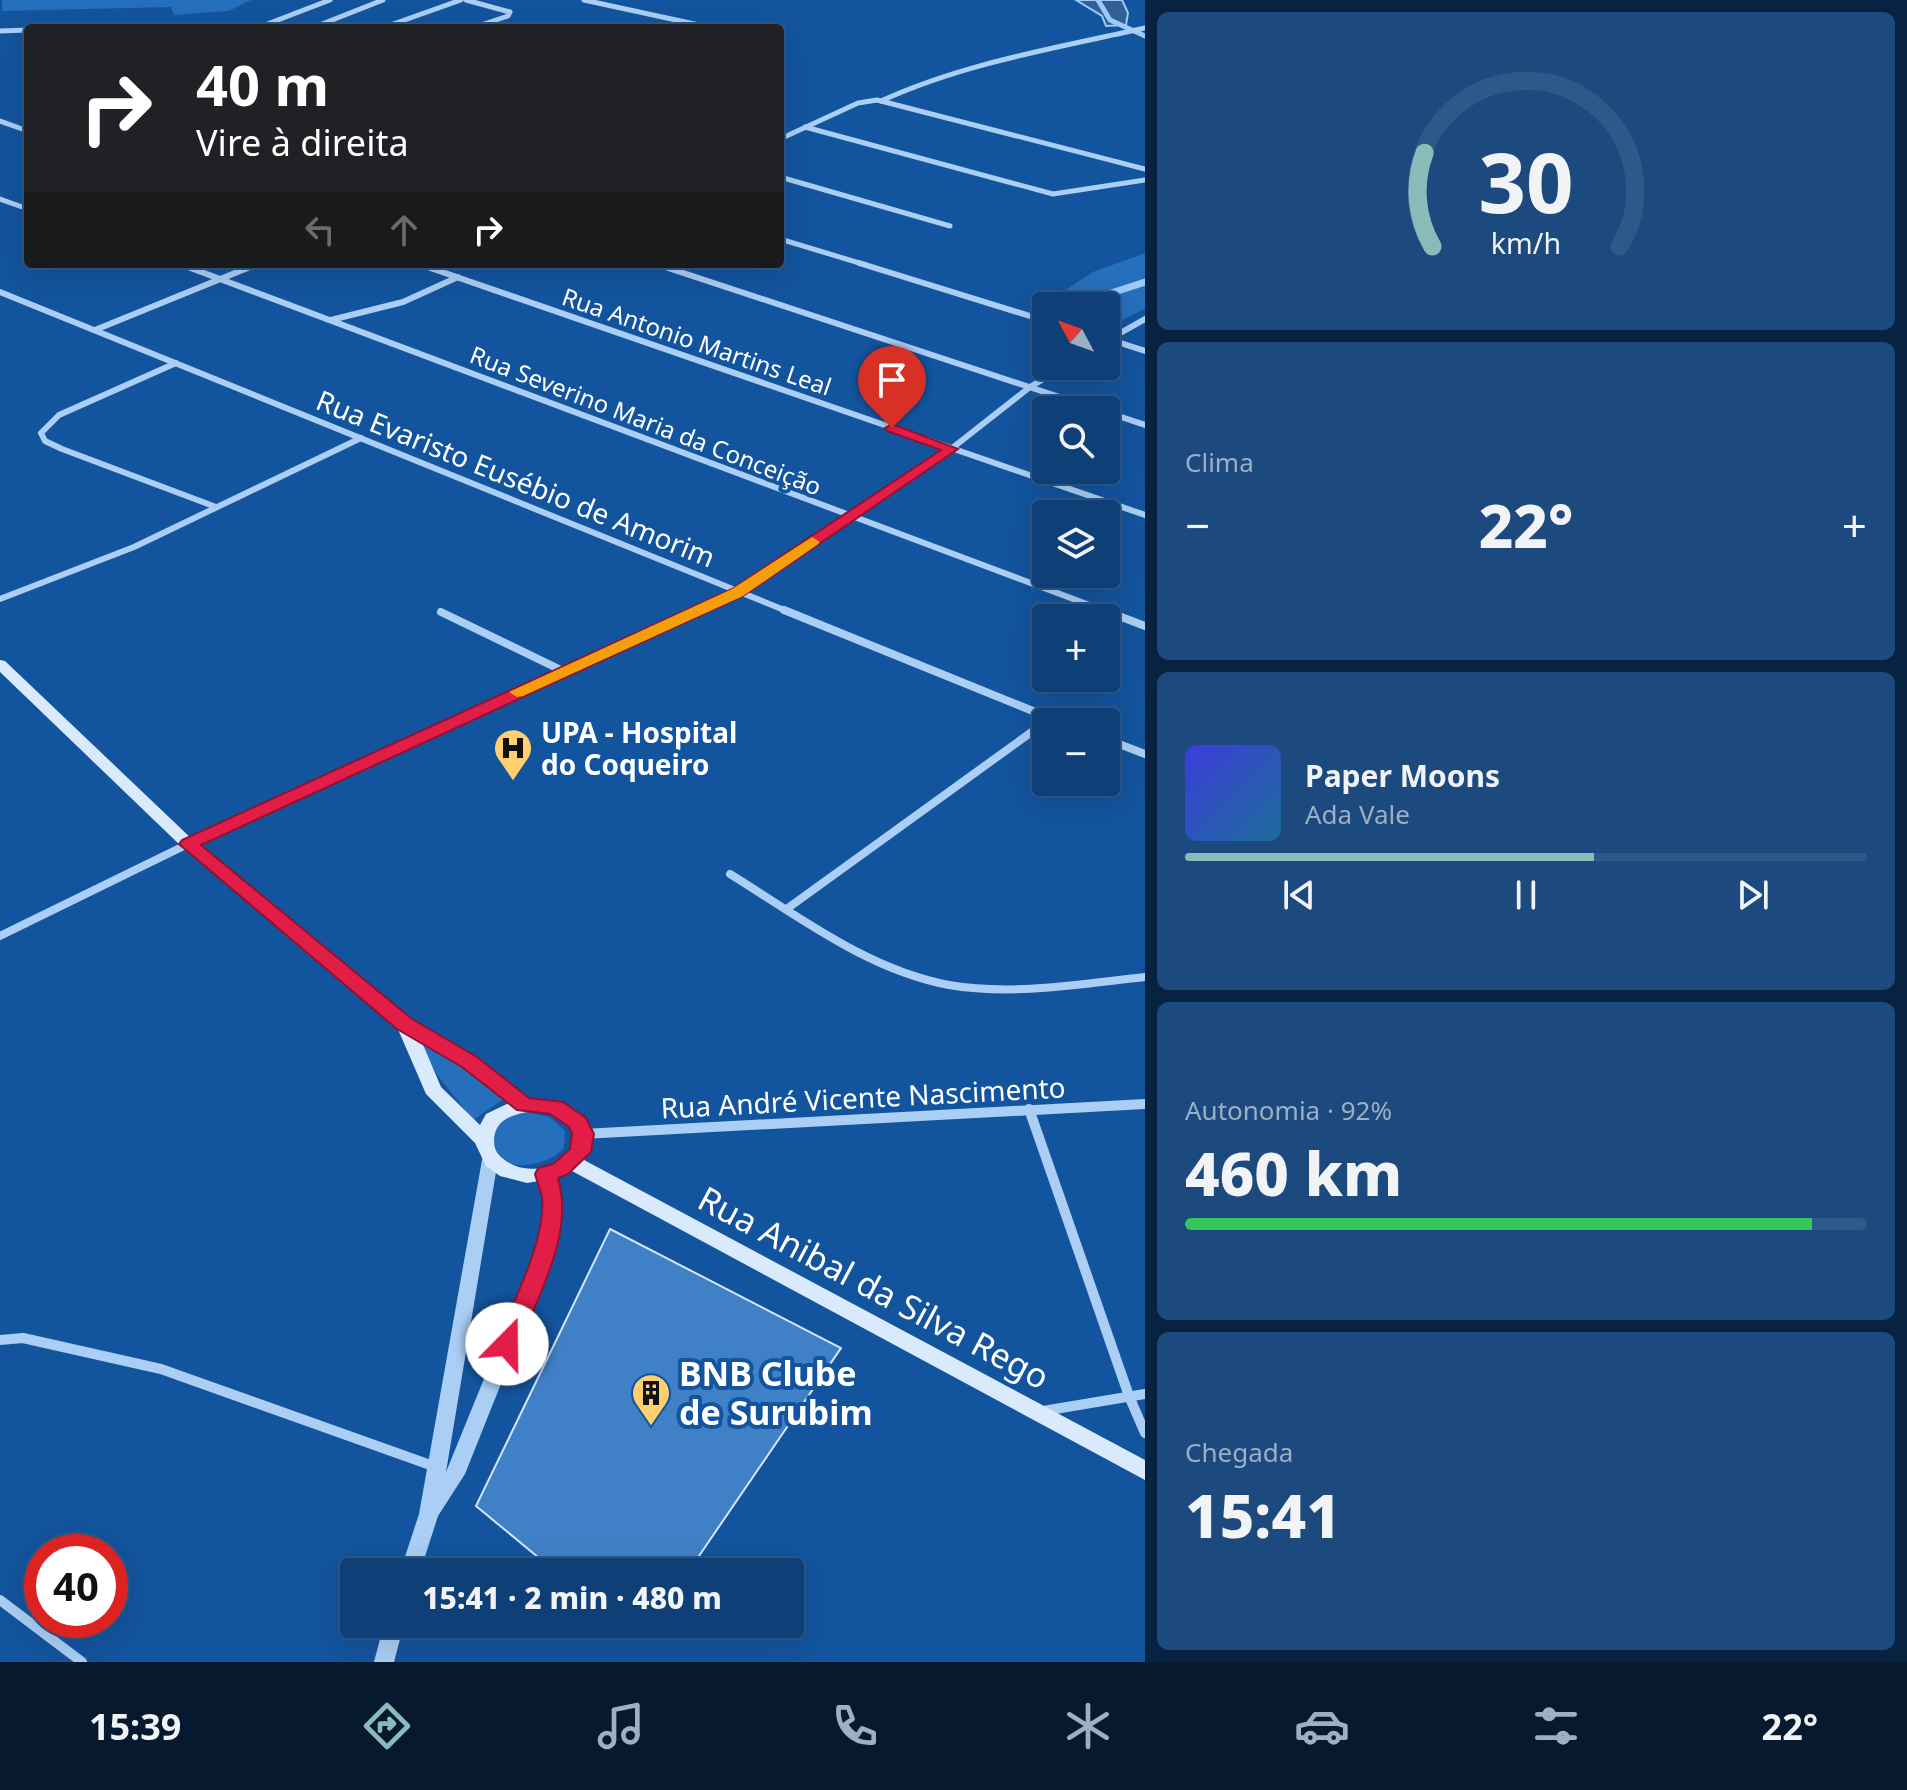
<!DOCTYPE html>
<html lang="pt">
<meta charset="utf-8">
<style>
body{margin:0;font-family:"Noto Sans",sans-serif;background:#1c4a7e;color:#f1f3f6;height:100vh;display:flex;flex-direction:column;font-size:30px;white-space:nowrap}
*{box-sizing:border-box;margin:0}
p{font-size:26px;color:#9bafc5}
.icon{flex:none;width:44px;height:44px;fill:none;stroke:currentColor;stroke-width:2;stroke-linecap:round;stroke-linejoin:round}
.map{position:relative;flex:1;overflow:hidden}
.side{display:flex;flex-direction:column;gap:12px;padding:12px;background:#082341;width:762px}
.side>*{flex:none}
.top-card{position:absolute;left:24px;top:24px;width:760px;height:244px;border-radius:8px;box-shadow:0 8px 32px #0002,0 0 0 2px #2e5888;background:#202124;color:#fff;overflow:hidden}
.needle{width:52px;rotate:311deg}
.controls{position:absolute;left:1032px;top:292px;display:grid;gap:16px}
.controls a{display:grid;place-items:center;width:88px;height:88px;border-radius:8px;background:#0e3f76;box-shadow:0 8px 32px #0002,0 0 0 2px #2e5888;font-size:40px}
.speed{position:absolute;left:24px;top:1534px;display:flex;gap:16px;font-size:40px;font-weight:700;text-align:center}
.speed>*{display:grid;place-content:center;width:104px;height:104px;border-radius:50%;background:#0e3f76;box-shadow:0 8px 32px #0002,0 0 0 2px #2e5888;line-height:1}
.speed .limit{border:12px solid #d22;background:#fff;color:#111}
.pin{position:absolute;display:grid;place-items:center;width:68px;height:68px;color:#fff;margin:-82px -34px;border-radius:50% 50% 50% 0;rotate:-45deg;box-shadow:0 0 8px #0007}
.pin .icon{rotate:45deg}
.me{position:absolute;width:88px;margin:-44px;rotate:22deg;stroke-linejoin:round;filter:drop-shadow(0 0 6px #0008)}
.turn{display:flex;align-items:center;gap:28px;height:168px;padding:0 40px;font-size:36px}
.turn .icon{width:104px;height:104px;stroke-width:2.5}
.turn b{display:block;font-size:56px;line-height:68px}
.lanes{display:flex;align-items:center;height:76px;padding:0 40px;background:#0003;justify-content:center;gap:40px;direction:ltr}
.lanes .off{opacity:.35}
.big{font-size:60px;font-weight:800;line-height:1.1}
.side .widget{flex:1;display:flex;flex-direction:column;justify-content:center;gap:12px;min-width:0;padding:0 28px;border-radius:12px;background:#1c4a7e}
.side .dial{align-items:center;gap:0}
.dial svg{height:208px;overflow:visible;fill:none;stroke:#2e5888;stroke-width:7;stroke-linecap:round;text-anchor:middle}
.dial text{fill:#f1f3f6;stroke:none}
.song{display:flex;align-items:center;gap:24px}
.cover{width:96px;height:96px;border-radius:12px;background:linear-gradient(135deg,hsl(240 70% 55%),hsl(200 70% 35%))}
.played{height:8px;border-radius:4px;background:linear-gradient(90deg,#8bbbb9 60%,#2e5888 60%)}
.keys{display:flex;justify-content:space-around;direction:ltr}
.heat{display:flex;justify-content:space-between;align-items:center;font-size:44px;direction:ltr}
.charge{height:12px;border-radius:6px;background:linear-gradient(90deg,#34c759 92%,#2e5888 0)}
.trip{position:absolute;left:340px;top:1558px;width:464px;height:80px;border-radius:8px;background:#0e3f76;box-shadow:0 8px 32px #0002,0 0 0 2px #2e5888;font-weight:800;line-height:80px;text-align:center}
.tab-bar{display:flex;height:128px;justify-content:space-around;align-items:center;background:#06192f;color:#9bafc5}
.tab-bar .icon{width:56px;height:56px}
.tab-bar .active{color:#8bbbb9}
.tab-bar b{font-size:36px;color:#f1f3f6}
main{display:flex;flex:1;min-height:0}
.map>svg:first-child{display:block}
</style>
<main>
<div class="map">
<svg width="1145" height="1662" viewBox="0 0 1145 1662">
<rect width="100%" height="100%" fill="#13549e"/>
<!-- green -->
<g fill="#266fbc">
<polygon points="2,0 251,0 229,11 174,15 171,7 2,11"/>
<polygon points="1145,253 1145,309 1106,328 1106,306 1046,306 1046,315 1033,311 1093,272"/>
<polygon points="418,1037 505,1098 473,1120 435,1072"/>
<path d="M526,1112L550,1117L565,1131L564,1148C550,1165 499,1177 492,1146C491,1141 494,1133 495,1127L513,1115Z"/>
</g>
<!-- water -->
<polygon fill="#316096" stroke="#9cc9f7" stroke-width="2" points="1076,0 1122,0 1128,13 1126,25 1106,26 1102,16"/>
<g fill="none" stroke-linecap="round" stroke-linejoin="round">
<!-- stream-far1 -->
<polyline stroke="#9cc9f7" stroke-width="5" points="1098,0 1110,20 1145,36"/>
<!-- stream -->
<polyline stroke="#9cc9f7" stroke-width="7" points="1086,306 1096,298 1145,282"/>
</g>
<!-- building -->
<polygon fill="#4080c6" stroke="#d2e7fe" stroke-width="2" points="610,1229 841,1348 688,1572 556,1572 476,1506"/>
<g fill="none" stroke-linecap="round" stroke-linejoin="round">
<!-- minor-far3 -->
<g stroke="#aacef4" stroke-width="5">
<polyline points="466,0 510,12 508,16 472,28"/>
<polyline points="584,0 713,28"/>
<polyline points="62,28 179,28"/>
<polyline points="257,28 330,0"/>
<polyline points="312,28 383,0"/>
<polyline points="382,28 461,0"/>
<polyline points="0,31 28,30"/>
<path d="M881,101C964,63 1056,48 1145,28"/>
<polyline points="0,121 28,131"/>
<polyline points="805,127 1053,194 1145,180"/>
<polyline points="780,139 858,103 877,100 1145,169"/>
<polyline points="780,177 950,226"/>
<polyline points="0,199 28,209"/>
<polyline points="780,239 866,265"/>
<polyline points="180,264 184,265"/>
<polyline points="419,264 423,265"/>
<polyline points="656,264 660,265"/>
<polyline points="254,265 257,264"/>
</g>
<!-- minor-far2 -->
<g stroke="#aacef4" stroke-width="6">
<polyline points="859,263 1046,321"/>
<polyline points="180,264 1108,612"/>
<polyline points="419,264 1145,515"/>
<polyline points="656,264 1099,410"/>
<polyline points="0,292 789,612"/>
<polyline points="331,320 403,302 458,277"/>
<polyline points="95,330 257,264"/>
<polyline points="1108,339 1145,351"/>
<polyline points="1106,341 1145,319"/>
<polyline points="176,363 59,415 41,433 45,441 62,449 216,507"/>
<polyline points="1106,412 1145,425"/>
<polyline points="0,599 134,547 361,438"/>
<polyline points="694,612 738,592 951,449 1030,387 1065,366"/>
</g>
<!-- minor-far1 -->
<g stroke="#aacef4" stroke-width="8">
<polyline points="784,610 1060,722"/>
<polyline points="1103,610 1145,626"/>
<polyline points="441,612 563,671"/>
<polyline points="1106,739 1145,754"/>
<path d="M730,874C798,916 868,970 949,985C1013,996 1081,984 1145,977"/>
<polyline points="788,908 1051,718"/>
<polyline points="0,936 188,844 698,610"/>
</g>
<!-- minor -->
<g stroke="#aacef4" stroke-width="10">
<polyline points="1029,1109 1129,1396 1145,1433"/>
<polyline points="583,1134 1145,1104"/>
<polyline points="0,1340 23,1338 161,1369 436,1467"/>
<polyline points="1043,1411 1145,1394"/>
<polyline points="0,1600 82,1662"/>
</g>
<!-- tertiary -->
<g fill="#aacef4" fill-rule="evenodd">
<polygon points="490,1154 496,1156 498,1160 446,1472 530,1266 543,1223 544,1198 538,1174 540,1170 552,1170 562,1198 561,1223 548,1266 465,1474 438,1516 420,1572 400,1572 419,1514 482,1160 484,1156"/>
<polygon points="384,1624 404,1624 394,1662 374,1662"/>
</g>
<!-- secondary -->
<path fill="#daeafd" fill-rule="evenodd" d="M0,660L5,661L194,841L411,1020L455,1044L496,1072L529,1099L548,1100L576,1111L586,1122L591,1134L592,1143L584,1160L1145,1460V1480L572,1171L552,1179L527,1183L500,1176L486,1166L475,1143L426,1094L397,1027L182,847L0,672ZM421,1040L484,1080L509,1103L486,1114L480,1125L441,1087ZM540,1110C612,1130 548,1190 506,1161C499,1156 494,1151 494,1141C494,1116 520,1113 540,1110Z"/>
</g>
<!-- route -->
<path fill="#e11d48" stroke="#92132f" stroke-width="2" d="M892,424L958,449L743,596L201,845L412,1019L477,1057L529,1098L563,1102L586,1118L594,1134L591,1152L568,1174L558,1178C574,1234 540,1292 519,1344L516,1350L507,1353L499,1350L496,1344C512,1304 546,1241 542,1198C541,1190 537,1182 535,1174L538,1168L553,1164L570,1149L572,1134L569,1127L550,1114L517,1110L462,1067L397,1029L179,844L182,840L732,589L941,450L887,431L885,428Z"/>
<!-- slow -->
<polygon fill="#f59e0b" points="812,537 820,542 817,545 743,596 523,696 517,697 509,692 732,589"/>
<!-- icons -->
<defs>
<g id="hospital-pin" transform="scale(2)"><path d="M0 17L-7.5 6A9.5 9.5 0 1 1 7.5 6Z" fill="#ffd06d" stroke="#13549e"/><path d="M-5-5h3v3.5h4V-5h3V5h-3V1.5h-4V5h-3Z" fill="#111"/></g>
<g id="building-pin" transform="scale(2)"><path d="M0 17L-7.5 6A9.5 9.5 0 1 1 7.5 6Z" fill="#ffd06d" stroke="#13549e"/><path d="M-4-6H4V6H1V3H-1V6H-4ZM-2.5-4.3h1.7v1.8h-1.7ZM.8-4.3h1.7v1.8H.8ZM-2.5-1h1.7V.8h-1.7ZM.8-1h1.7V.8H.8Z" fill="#111"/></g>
</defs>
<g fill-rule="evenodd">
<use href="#hospital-pin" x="513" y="748"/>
<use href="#building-pin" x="651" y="1393"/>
</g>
<g text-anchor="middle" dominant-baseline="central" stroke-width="8" stroke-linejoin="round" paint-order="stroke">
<!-- far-street labels -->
<g font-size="24" fill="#fff" stroke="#13549e">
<text transform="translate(697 341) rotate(19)">Rua Antonio Martins Leal</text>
<text transform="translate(646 420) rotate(21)">Rua Severino Maria da Conceição</text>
</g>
<!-- street labels -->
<g font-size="28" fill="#fff" stroke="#13549e">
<text transform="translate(516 478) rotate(22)">Rua Evaristo Eusébio de Amorim</text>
<text transform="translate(863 1097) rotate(-3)">Rua André Vicente Nascimento</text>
</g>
<!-- poi labels -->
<g font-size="28" font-weight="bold" fill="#fff" stroke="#13549e" text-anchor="start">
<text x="541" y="732">UPA - Hospital<tspan x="541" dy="32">do Coqueiro</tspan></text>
</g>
<!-- near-street labels -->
<g font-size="34" fill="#fff" stroke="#13549e">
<text transform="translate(874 1287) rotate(28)">Rua Anibal da Silva Rego</text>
</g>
<!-- near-poi labels -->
<g font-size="34" font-weight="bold" fill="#fff" stroke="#13549e" text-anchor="start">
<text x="679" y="1373">BNB Clube<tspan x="679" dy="39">de Surubim</tspan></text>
</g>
</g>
</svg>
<div class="controls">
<a><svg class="needle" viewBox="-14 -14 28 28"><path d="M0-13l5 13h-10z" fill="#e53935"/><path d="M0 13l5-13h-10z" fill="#9bafc5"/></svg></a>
<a><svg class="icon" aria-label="search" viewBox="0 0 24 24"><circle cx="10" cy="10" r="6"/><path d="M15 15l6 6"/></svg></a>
<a><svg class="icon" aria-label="layers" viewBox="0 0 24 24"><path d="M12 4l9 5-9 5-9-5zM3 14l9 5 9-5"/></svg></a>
<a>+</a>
<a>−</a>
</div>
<div class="speed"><div class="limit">40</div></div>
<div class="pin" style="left:892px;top:428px;background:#d93025"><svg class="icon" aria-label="arrive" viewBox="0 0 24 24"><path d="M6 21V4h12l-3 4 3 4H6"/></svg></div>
<svg class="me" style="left:507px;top:1344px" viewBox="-20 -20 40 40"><circle r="19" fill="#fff"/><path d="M0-13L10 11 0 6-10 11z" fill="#e11d48"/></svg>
<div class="trip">15:41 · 2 min · 480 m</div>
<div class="top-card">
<div class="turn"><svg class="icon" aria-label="right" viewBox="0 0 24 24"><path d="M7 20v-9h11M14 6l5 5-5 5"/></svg><div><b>40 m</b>Vire à direita</div></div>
<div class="lanes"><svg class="icon off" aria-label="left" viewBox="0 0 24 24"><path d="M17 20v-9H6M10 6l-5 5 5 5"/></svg><svg class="icon off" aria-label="ahead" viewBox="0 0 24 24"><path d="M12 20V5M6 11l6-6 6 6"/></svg><svg class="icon" aria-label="right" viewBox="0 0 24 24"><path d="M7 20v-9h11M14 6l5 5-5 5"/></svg></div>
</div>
</div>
<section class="side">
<div class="widget dial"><svg viewBox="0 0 100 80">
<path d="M14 69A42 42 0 1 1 86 69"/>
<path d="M14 69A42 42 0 0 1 11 33" stroke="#8bbbb9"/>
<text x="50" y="56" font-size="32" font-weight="700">30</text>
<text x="50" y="72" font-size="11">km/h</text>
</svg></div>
<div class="widget"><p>Clima</p>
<div class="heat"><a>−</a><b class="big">22°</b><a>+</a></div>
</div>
<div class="widget">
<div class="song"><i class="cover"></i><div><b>Paper Moons</b><p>Ada Vale</p></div></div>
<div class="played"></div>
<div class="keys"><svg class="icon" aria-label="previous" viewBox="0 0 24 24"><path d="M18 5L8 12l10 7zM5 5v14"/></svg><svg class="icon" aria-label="pause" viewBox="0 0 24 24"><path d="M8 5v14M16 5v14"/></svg><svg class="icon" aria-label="next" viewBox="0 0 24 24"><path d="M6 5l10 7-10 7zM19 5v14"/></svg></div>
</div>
<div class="widget"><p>Autonomia · 92%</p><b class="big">460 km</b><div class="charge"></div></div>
<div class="widget"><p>Chegada</p><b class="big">15:41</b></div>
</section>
</main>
<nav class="tab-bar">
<b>15:39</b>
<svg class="icon active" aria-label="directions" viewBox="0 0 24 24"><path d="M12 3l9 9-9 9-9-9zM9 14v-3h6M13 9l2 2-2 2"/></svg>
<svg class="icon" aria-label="music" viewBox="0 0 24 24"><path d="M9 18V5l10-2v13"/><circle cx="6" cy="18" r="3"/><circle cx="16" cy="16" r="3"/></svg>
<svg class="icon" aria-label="phone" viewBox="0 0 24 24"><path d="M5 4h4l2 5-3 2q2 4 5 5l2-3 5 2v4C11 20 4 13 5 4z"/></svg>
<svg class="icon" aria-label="climate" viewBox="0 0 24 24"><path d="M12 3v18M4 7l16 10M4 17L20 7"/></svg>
<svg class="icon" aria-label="car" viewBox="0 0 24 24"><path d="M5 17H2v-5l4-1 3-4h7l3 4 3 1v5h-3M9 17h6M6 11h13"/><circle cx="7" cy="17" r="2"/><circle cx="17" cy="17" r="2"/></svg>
<svg class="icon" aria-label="filters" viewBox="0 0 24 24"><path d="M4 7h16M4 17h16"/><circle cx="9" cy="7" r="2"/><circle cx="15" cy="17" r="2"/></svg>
<b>22°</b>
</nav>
